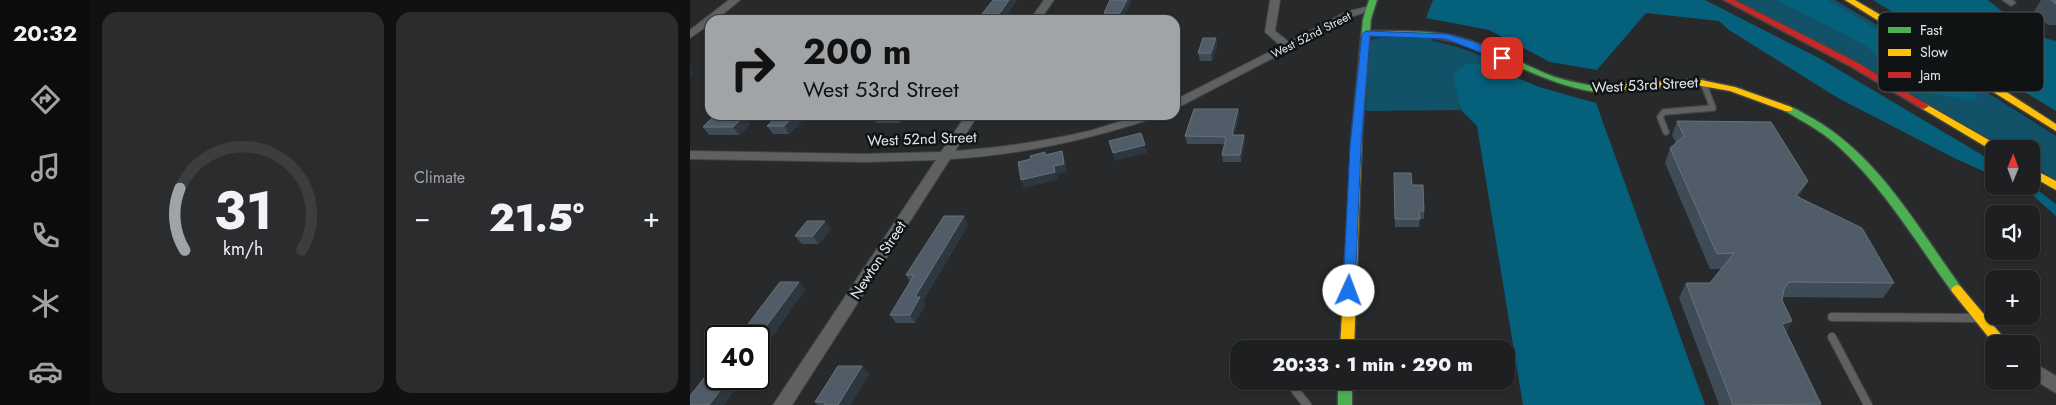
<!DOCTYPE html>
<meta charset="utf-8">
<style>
body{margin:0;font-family:Jost,sans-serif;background:#2a2c2d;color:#f1f3f6;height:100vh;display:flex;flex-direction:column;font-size:19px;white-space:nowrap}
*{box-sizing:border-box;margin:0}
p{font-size:16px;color:#a0a2a5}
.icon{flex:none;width:28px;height:28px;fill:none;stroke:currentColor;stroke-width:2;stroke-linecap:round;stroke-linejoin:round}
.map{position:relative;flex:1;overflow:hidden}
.drawer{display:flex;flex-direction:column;gap:12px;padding:12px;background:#101112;width:600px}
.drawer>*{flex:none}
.top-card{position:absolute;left:15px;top:15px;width:475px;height:105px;border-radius:15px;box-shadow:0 1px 4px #0004,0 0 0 1px #3b3d3e;background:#a1a4a6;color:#111;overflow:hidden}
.needle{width:32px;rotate:1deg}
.tools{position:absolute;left:1295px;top:140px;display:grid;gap:10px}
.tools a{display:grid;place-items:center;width:55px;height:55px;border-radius:10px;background:#1d1f20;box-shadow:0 1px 4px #0004,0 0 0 1px #3b3d3e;font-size:25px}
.speed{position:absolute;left:15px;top:325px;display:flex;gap:10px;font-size:25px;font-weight:700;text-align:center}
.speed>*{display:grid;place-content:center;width:65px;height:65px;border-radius:50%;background:#1d1f20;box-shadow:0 1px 4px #0004,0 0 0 1px #3b3d3e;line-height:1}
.speed .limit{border:2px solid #111;border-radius:8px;background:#fff;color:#111}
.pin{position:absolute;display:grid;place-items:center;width:42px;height:42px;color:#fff;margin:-21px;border-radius:10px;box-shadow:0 2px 8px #0006}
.me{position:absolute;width:55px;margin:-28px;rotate:2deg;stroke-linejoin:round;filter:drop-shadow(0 0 4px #0008)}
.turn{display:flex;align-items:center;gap:18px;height:105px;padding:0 15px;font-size:22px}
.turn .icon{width:65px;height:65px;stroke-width:2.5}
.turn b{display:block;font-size:35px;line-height:42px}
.big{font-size:38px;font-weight:800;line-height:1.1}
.drawer .tile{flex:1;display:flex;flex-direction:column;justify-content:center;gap:8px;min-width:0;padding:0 18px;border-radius:15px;background:#2a2c2d}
.drawer .dial{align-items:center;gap:0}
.dial svg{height:130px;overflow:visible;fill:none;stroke:#3b3d3e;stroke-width:7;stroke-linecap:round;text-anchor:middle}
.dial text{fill:#f1f3f6;stroke:none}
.heat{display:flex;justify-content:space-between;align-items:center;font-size:28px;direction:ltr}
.drawer .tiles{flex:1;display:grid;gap:12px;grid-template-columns:repeat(2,1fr)}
.trip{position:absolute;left:540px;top:340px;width:285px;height:50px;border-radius:15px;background:#1d1f20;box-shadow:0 1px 4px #0004,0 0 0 1px #3b3d3e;font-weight:800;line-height:50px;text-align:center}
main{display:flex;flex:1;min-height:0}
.dock{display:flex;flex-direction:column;width:90px;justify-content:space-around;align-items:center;background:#0c0c0d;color:#a0a2a5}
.dock .icon{width:35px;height:35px}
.dock .current{color:#a1a4a6}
.dock b{font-size:22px;color:#f1f3f6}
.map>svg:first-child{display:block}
</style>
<main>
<nav class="dock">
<b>20:32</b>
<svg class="icon current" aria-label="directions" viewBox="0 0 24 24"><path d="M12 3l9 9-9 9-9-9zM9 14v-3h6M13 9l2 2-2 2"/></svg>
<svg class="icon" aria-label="music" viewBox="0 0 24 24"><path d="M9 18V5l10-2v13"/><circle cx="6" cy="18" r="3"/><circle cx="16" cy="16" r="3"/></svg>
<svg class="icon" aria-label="phone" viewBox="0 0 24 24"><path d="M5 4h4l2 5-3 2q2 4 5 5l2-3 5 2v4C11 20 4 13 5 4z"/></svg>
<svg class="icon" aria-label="climate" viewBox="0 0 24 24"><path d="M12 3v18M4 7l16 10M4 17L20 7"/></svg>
<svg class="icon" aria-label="car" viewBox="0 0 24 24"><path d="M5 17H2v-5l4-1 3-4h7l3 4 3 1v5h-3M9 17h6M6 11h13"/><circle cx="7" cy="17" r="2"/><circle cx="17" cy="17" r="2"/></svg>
</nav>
<section class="drawer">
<div class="tiles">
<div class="tile dial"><svg viewBox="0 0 100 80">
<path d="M14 69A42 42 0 1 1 86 69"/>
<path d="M14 69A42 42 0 0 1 11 31" stroke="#a1a4a6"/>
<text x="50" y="56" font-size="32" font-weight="700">31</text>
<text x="50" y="72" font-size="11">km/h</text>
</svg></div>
<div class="tile"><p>Climate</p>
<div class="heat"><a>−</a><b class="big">21.5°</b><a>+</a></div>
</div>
</div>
</section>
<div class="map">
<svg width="1366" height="405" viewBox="0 0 1366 405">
<rect width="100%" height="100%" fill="#27292b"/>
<!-- green -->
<g fill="#115268">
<polygon points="1047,0 1145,0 1244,59 1366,136 1366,180 1341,164 1341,149 1317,149"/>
<path d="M698,37L742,38L743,41C763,45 800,55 813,71L791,63L764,74L771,110L676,111L679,43L683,39Z"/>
</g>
<!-- forest -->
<g fill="#05607c">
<polygon points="743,0 1015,0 1129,58 1304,162 1304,176 1264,158 1148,98 1039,30 1029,21 956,13 907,70 860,62 799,30 736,18"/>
<polygon points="1086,0 1138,0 1274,83 1288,97 1284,101 1243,94 1230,88 1173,44"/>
<polygon points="1183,0 1298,0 1342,35 1366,41 1366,111"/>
<polygon points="791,63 849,87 906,103 1015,405 833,405 787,126 771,110 763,74 777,64"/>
<polygon points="1341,185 1366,204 1366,216 1339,192 1327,186"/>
</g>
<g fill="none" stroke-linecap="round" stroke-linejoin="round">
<!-- lane-far1 casing -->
<g stroke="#424445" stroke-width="8">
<polyline id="lane-far1" points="976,132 970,117 974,112 1023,108 1013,82"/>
</g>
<!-- lane casing -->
<g stroke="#424445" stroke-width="10">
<g id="lane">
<polyline points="1142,317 1285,318"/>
<polyline points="1142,337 1178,405"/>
<polyline points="598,381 617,405"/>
</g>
</g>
<!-- street casing -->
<g stroke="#424445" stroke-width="2">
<g id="street">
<polygon points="39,0 50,0 26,20 20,20 20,24 0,38 0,30"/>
<polygon points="354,0 364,0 350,20 340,20"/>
<polygon points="580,0 590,0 585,31 599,42 656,12 679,6 684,9 664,16 485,109 485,100 591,46 575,32"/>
<polygon points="1312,0 1323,0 1326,3 1321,6"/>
<path d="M276,115H288L265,151C310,148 355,141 399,131C422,125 442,115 466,115L464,118C397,140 331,155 260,159L102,405H83L246,160L174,162L0,159V151L174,154L251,152Z"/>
<polygon points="1341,361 1366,376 1366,393 1341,378"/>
</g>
</g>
<!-- fast casing -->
<g stroke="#424445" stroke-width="3">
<g id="fast">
<path d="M679,0H687L681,19L680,31C708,31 737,30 764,36C797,44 826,61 857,74C874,81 891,83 908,87L910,89L905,92C854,84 819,59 772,44C742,34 710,36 680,36L672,133L667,136L663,135L662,133L673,19Z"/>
<path d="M1098,106C1106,108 1114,114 1122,118C1188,155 1228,228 1271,287L1273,290L1271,293L1267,295L1263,293C1227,244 1195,189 1149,147C1133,132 1114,122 1095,111L1093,109L1095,107Z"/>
<rect x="648" y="381" width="14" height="24"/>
</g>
</g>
<!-- slow casing -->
<g stroke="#424445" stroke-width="3">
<g id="slow">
<polygon points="1155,0 1165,0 1265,59 1366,124 1366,131"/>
<polygon points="1006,79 1045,87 1101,107 1103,109 1101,111 1095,111 1040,91 1006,85 905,92 900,89 905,86"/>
<polygon points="1234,103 1311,147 1312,149 1304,149 1303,151 1231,108 1229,106 1231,104"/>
<polygon points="667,130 672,133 664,349 650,349 662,133"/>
<polygon points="1341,168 1366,181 1366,190 1341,176"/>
<polygon points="1267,285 1271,287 1319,344 1304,344 1263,293 1261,290 1263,287"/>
</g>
</g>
<!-- jam casing -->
<g stroke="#424445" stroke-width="3">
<polygon id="jam" points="1034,0 1044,0 1166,62 1239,106 1234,109 1231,108 1160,66"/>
</g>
<!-- lane-far1 -->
<use href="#lane-far1" stroke="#5e6061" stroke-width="5.5"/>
<!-- lane -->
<use href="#lane" stroke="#5e6061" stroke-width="8"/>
<!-- street -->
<use href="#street" fill="#5e6061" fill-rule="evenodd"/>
<!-- fast -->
<use href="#fast" fill="#4caf50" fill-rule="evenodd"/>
<!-- slow -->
<use href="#slow" fill="#ffc107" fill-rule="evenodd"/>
<!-- jam -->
<use href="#jam" fill="#c62828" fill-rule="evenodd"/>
</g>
<!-- wall -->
<g fill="#3e4c57">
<polygon points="327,0 313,20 295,20 292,14"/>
<polygon points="420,0 441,0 441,2 432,20 416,20 414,13"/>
<polygon points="1351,0 1366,0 1366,25 1358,25 1343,13"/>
<polygon points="526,38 527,46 522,61 510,61 508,53"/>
<polygon points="548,109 549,116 544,135 554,135 555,142 551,162 533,162 532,155 535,144 497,144 495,136"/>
<polygon points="127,115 173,115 172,116 127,116"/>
<polygon points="182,115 216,115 210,123 186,123"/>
<polygon points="54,116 60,124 49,135 19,135 13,127"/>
<polygon points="112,121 99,134 83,134 77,126"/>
<polygon points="987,121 1110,196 1109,198 1204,283 1193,298 1093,297 1092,300 1102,321 1096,332 1131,404 1130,405 1029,405 989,298 996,283 1020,283 1031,269 1020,269 975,163 980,148 986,143 982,135"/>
<polygon points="704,173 722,185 734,211 734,219 730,219 729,227 705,227"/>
<polygon points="278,225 233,301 235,305 225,323 206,323 200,315 220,282 216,275"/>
<polygon points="141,229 129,244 112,244 105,236"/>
<polygon points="109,282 115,290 75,346 69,346 69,336"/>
<polygon points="172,366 179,374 160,405 128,405 125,402"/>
</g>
<!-- shaded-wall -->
<g fill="#2e373f">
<polygon points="319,0 327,0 313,20 311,20 309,14"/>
<polygon points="437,0 441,0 441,2 432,20 430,13"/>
<polygon points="526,38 527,46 522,61 521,53"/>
<polygon points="0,69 3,73 0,76"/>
<polygon points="548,109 549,116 543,142 542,135"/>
<polygon points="105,115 108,115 112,121 99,134 94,126"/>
<polygon points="206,115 216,115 210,123"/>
<polygon points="54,116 60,124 49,135 43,127"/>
<polygon points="554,135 555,142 551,162 550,155"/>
<polygon points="455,145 457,153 425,161 423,153"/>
<polygon points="372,151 375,160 377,172 367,174 368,180 334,188 331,180"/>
<polygon points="1118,181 1110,196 1099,212 1106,196"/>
<polygon points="274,216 278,225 233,301 235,305 225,323 220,315 225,297"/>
<polygon points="135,221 141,229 129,244 123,236"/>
<polygon points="109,282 115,290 75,346 69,339 69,336"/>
<polygon points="1102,321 1093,336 1092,324"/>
<polygon points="172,366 179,374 160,405 148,405"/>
<polygon points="39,379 53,379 34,405 19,405"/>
</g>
<!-- building -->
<g fill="#505c67" stroke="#67727b">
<polygon points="303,0 319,0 309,14 292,14"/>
<polygon points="420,0 437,0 430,13 414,13"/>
<polygon points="1361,0 1366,0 1366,4"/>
<polygon points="513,38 526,38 521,53 508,53"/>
<polygon points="504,109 548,109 542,135 554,135 550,155 532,155 536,137 495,136"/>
<polygon points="88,115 105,115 94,126 77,126"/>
<polygon points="24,116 54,116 43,127 13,127"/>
<polygon points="987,121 1081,122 1118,181 1106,196 1172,228 1204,283 1099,282 1094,289 1092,300 1102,321 1092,324 1131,404 1043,405 996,283 1020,283 1044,253 1027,254 980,148 994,136"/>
<polygon points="451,133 455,145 423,153 419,141"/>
<polygon points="372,151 374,164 364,166 365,172 331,180 328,162 341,159 340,156 355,152 355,155"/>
<polygon points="704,173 721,173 722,185 733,185 734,211 729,211 730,219 705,219"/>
<polygon points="254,216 274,216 225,297 230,297 220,315 200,315 224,275 216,275"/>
<polygon points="117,221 135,221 123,236 105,236"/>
<polygon points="90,282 109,282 69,336 49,336"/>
<polygon points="25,364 26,364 26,379 39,379 19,405 0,405 0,396"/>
<polygon points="148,366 172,366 148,405 134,405 136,402 125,402"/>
</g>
<!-- route -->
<polygon fill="#1a73e8" stroke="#114b97" points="676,31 757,34 782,41 817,58 809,60 756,39 680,36 671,146 665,291 659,296 653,291 660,146 672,34"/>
<g text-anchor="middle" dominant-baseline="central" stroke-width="5" stroke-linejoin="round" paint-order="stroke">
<!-- far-street labels -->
<g font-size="12" fill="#e3e7e9" stroke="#101314">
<text transform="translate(621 35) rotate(-27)">West 52nd Street</text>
</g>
<!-- street labels -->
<g font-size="15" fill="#e3e7e9" stroke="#101314">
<text transform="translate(955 85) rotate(-3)">West 53rd Street</text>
<text transform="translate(232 139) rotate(-2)">West 52nd Street</text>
<text transform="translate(188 260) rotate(-57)">Newton Street</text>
</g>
</g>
<!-- legend -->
<rect x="1188" y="12" width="166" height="80" rx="8" fill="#101314" stroke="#4f5354" stroke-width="1"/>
<rect x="1198" y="27" width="23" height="6" fill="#4caf50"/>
<rect x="1198" y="49" width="23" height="7" fill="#ffc107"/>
<rect x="1198" y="72" width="23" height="6" fill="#c62828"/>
<g font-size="14" fill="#e3e7e9">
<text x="1230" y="35">Fast</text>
<text x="1230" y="57">Slow</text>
<text x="1230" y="80">Jam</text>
</g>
</svg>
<div class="tools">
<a><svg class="needle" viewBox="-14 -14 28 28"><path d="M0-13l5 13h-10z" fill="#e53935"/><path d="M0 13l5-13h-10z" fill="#a0a2a5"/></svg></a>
<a><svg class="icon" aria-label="sound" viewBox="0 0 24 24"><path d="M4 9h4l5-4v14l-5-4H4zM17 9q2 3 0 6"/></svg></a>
<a>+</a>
<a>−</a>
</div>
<div class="speed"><div class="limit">40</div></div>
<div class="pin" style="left:812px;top:58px;background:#d93025"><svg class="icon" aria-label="arrive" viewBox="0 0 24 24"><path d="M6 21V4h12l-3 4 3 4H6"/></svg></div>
<svg class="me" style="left:659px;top:291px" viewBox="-20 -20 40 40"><circle r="19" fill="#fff"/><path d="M0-13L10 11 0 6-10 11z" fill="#1a73e8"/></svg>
<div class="trip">20:33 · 1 min · 290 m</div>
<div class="top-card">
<div class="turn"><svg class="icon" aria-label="right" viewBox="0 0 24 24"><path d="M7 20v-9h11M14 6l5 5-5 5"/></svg><div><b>200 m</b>West 53rd Street</div></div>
</div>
</div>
</main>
